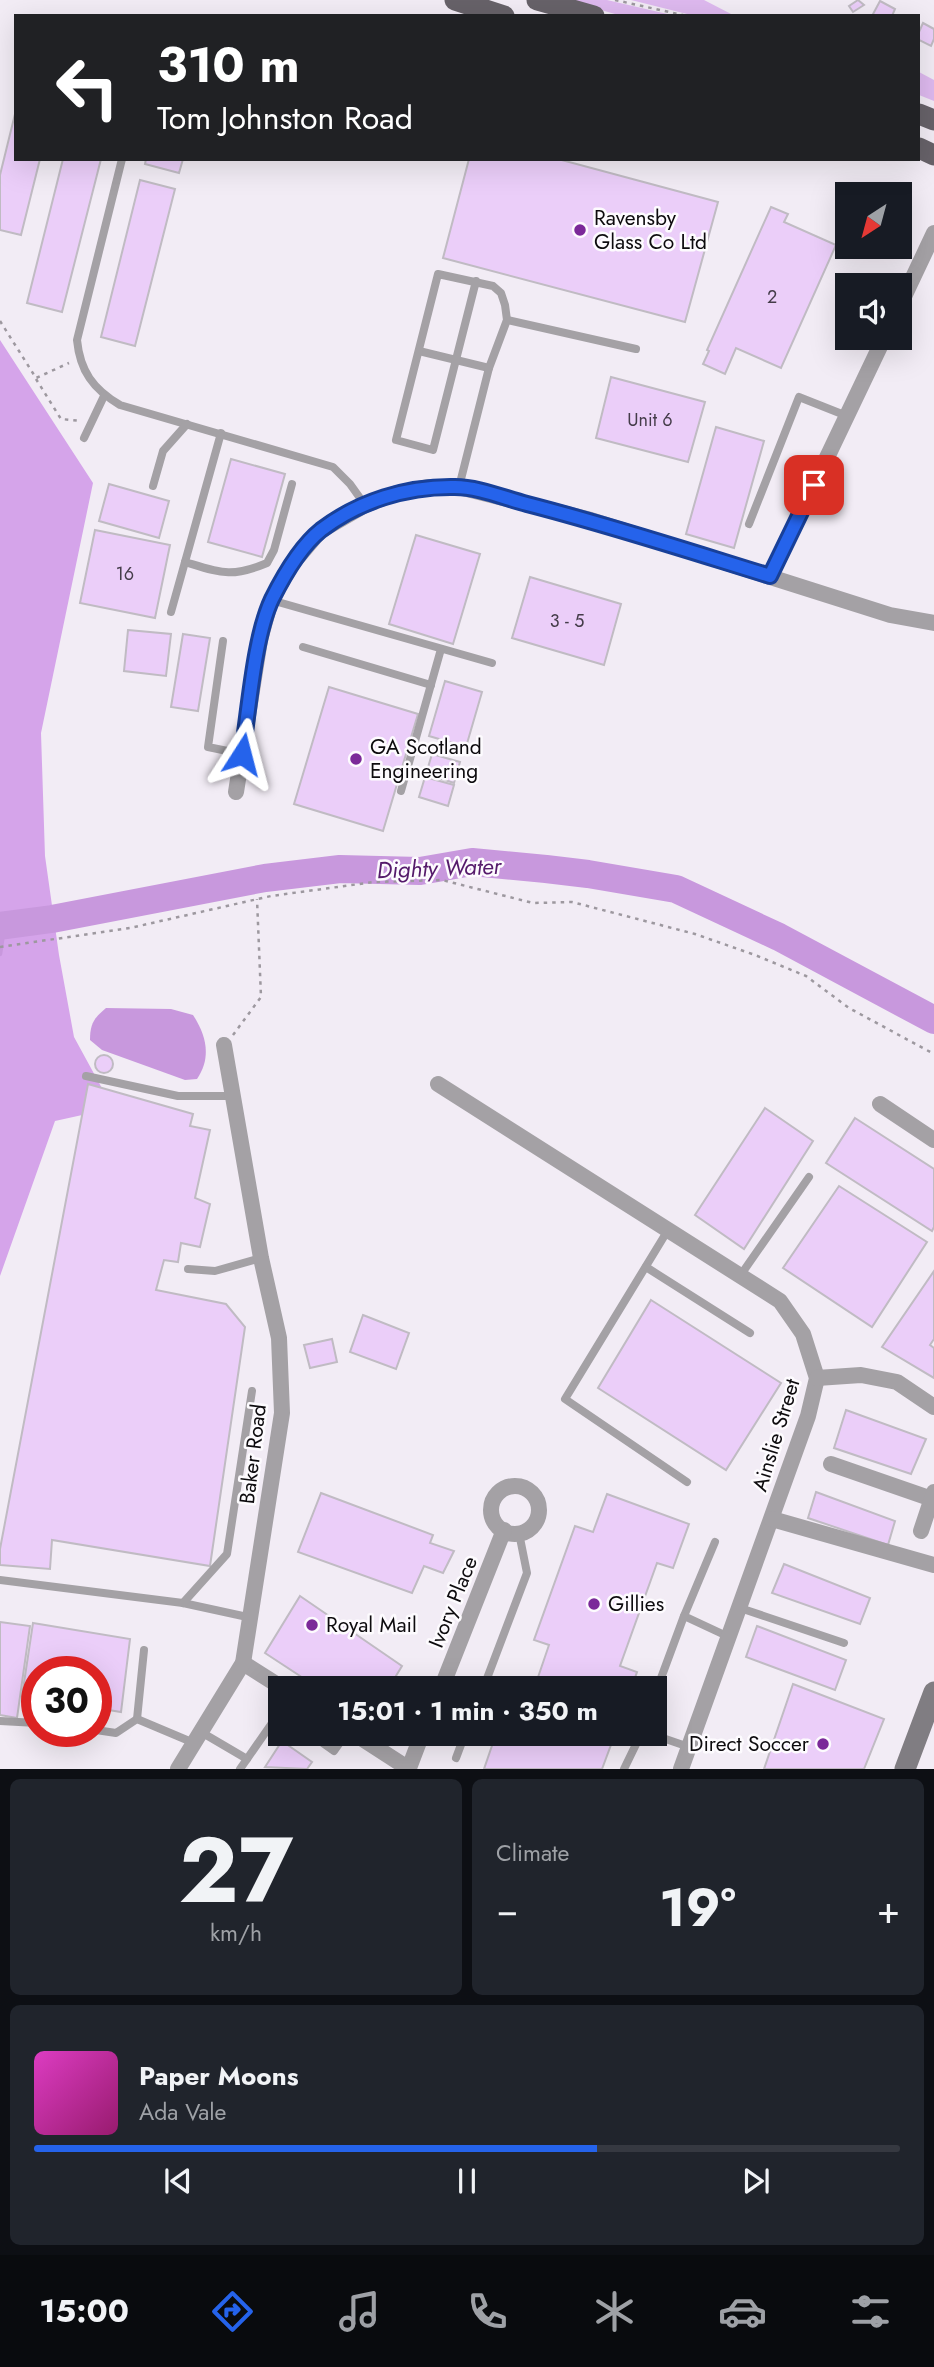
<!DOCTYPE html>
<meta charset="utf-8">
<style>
body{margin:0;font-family:Jost,sans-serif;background:#20242c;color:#f1f3f6;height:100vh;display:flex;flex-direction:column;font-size:26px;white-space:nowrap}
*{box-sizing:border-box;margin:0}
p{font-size:23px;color:#9ea1a6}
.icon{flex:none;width:38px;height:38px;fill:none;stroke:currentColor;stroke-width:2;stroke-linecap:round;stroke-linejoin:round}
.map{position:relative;height:1769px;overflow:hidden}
.drawer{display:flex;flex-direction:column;gap:10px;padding:10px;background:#0d0f14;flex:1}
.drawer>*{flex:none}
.hud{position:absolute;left:14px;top:14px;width:906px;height:147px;border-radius:0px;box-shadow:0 7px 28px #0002;background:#202124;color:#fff;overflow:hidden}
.needle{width:46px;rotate:216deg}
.fabs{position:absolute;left:835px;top:182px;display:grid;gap:14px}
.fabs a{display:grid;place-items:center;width:77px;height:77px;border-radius:0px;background:#171b24;box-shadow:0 7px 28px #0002;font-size:35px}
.speed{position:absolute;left:21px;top:1656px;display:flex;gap:14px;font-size:35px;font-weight:700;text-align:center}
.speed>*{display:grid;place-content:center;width:91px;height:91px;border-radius:50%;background:#171b24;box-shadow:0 7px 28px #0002;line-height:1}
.speed .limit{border:10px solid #d22;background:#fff;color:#111}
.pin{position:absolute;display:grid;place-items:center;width:60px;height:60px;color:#fff;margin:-30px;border-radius:14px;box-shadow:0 4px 10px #0006}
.me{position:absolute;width:77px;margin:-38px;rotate:9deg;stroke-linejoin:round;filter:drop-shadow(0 0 5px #0008)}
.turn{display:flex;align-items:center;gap:24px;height:147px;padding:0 28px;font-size:32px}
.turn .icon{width:91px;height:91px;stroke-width:2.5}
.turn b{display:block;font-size:49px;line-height:60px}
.big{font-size:52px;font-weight:700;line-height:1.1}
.drawer .tile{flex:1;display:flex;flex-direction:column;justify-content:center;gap:10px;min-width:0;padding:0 24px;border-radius:10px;background:#20242c}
.drawer .dial{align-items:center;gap:0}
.dial b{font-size:91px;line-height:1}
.song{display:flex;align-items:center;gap:21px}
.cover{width:84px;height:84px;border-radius:10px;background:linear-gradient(135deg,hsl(310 70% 55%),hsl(320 70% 35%))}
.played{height:7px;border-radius:4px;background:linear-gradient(90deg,#2563eb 65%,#363941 65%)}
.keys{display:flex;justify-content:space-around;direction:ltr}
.heat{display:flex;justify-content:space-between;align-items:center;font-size:38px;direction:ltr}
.drawer .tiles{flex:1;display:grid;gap:10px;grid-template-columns:1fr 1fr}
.tile:last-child{grid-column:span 2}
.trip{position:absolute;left:268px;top:1676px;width:399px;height:70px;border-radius:0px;background:#171b24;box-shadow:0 7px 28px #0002;font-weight:700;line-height:70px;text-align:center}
.dock{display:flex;height:112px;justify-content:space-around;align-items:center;background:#090b0e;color:#9ea1a6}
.dock .icon{width:49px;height:49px}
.dock .selected{color:#2563eb}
.dock b{font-size:32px;color:#f1f3f6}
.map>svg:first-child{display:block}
</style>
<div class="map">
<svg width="934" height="1769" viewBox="0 0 934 1769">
<rect width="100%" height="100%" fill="#f2ecf5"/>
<!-- green -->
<g fill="#deb9ef">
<polygon points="566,0 607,0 676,16 622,16"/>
<polygon points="631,0 704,0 735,16 695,16"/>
<polygon points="919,72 934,80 934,101 919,95"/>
</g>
<!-- forest -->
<polygon fill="#d5a4ea" points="0,340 93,483 41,733 45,856 59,955 74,1037 104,1092 123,1106 55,1121 0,1276"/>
<!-- water -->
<path fill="#c898dd" d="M106,1008L171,1009L193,1015C206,1035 212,1057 197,1079L185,1080L102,1050L90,1040C90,1024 94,1018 106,1008Z"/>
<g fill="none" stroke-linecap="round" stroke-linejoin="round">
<!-- stream -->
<polyline stroke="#c898dd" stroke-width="4.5" points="0,954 4,927"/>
<!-- river -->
<polyline stroke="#c898dd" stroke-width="28" points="0,926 52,919 265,878 340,869 420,871 472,862 546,869 588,874 676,889 779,937 934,1020"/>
</g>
<!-- building -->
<g fill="#ebcef9" stroke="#c0bbc3" stroke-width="2">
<polygon points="858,0 864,5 853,12 849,6"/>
<polygon points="880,1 895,9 892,16 872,16"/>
<polygon points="923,23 934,29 934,39 931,46 919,40 919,32"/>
<polygon points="15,114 16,159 40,159 21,235 0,230 0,175"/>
<polygon points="63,159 101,159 62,312 27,303"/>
<polygon points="146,159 183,159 179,173 145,164"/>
<polygon points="469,159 558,159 718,202 685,322 443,258"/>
<polygon points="140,180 175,189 135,346 101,337"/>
<polygon points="771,207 788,214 784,222 836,245 781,368 736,348 725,374 703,364 709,351 707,350"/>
<polygon points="611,377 705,402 688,462 596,438"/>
<polygon points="716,427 764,441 734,548 686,534"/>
<polygon points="231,459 285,474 262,557 208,542"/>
<polygon points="109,484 169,501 159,538 99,521"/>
<polygon points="95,530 170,545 155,618 80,603"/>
<polygon points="416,535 480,554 453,644 389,624"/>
<polygon points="530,577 621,604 604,665 512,638"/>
<polygon points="128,630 171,634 166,676 124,671"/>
<polygon points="183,634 210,638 198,711 171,707"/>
<polygon points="445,681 482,692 466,747 429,736"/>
<polygon points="329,687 418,714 383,831 294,804"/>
<polygon points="432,754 460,762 454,783 426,774"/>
<polygon points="425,777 454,785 448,806 419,797"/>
<circle cx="104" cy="1064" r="9"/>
<polygon points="88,1084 193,1114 190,1126 210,1130 195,1198 210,1204 200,1247 181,1243 178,1262 164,1260 156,1290 226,1304 245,1327 210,1566 52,1540 50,1569 0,1565 0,1549"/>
<polygon points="765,1108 813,1141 744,1249 695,1215"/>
<polygon points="855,1118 934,1169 934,1227 932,1231 826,1163"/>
<polygon points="839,1186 927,1242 872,1327 783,1268"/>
<polygon points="934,1271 934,1339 930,1345 934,1348 934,1378 882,1347"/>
<polygon points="651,1300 781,1383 726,1470 598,1388"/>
<polygon points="363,1315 409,1333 396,1369 350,1352"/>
<polygon points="332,1339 337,1362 310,1368 304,1345"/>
<polygon points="846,1410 926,1439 911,1474 834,1448"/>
<polygon points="816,1492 895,1521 888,1545 808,1518"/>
<polygon points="321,1493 433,1535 430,1543 454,1551 443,1573 424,1566 412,1593 298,1552"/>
<polygon points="607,1494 689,1524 673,1568 657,1563 620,1666 637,1672 631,1689 534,1689 549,1645 534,1640 575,1526 593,1532"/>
<polygon points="784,1564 870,1598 860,1624 772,1593"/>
<polygon points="300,1596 402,1666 388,1689 320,1689 265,1653"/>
<polygon points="0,1622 30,1626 17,1718 0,1715"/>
<polygon points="33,1623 130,1639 121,1712 96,1708 96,1671 37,1671 37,1698 22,1696"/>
<polygon points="757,1626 846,1660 835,1690 746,1657"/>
<polygon points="793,1684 884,1719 864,1769 764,1769"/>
<polygon points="496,1734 515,1741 517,1734 615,1734 602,1769 484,1769"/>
<polygon points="282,1741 312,1762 307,1769 265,1767"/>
</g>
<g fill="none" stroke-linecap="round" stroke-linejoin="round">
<!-- path -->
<g stroke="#9d989f" stroke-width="2.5" stroke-dasharray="3.5 5" stroke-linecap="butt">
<polyline points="615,0 687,16"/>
<polyline points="0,321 36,378 69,363"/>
<polyline points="36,379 61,419 81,421"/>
<polyline points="0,947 130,928 271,896 374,882 442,880 533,903 572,902 695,934 755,955 806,976 849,1008 934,1054"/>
<polyline points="233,1035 261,997 257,899"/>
</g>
<!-- lane -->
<g stroke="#a4a1a5" stroke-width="8">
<path d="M122,159L77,340C80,371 93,389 120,405L333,467L350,484L365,505"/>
<polyline points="507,320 636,349"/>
<polyline points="419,351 489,368"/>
<path d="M221,433L185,562C221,573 231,578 267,563L274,550L292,484"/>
<polyline points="84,438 104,396"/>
<polyline points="153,486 163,451 187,424"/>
<polyline points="459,487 489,368 507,320 505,305 501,293 493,286 438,274 396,440 433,450 476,281"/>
<polyline points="749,524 799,397 847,416"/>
<polyline points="271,600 492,663"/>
<polyline points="171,612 185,562"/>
<polyline points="223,641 208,747 242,754"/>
<polyline points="303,647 431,685"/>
<polyline points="401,791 441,649"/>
<polyline points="86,1076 178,1096 232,1096"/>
<polyline points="668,1230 565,1399 687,1482"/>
<polyline points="646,1267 750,1333"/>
<polyline points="188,1269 215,1271 261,1258"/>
<polyline points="740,1276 809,1177"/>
<polyline points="0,1580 183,1603 252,1618"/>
<polyline points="183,1603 227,1554 252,1391"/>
<polyline points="740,1608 844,1643"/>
<polyline points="684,1616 715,1542"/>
<polyline points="483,1689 527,1573 519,1533"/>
<polyline points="654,1697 684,1616 729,1637"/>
<polyline points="137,1719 144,1650"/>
<polyline points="0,1721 37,1723"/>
<polyline points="96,1730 116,1733 137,1719 194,1743"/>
<polyline points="201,1732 247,1759 279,1713 280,1714"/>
<polyline points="310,1734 334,1751 346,1734"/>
<polyline points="651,1734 689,1747"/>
<polyline points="456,1758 465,1734"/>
<polyline points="240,1769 247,1759"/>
<polyline points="624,1769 641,1734"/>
</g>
<!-- street -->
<g stroke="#a4a1a5" stroke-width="16">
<polyline points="900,305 934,233"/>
<polyline points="770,577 884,338"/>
<polyline points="236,792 260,640 271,600 292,564 320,531 365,505 397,493 428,487 459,487 591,520 890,615 934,623"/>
<polyline points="438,1084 780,1301 803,1334 817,1378 808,1416 681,1769"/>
<polyline points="880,1104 934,1140"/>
<polyline points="817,1378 861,1375 897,1382 934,1407"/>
<polyline points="831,1464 932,1499"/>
<circle cx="515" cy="1510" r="24"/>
<polyline points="772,1519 934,1565"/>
<polyline points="921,1531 934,1492"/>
<polyline points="243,1663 284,1689"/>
<polyline points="441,1689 504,1530"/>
<polyline points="355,1734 409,1769"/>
<polyline points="409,1768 422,1734"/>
<polyline points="178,1769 243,1663 282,1413 279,1338 261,1258 224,1045"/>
</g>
<!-- secondary -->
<polyline stroke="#807d82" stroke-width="21" points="905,1769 934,1692"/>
<!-- primary -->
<g stroke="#676269" stroke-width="21">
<polyline points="455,0 504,16"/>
<polyline points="537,0 594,16"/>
<polyline points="919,114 934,120"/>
<polyline points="919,148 934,155"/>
</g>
</g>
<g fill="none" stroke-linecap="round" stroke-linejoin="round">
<!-- route casing -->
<g stroke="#184099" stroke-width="18">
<path id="route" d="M242,754C249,710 254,637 272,599C284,575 301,546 321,530C359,501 407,486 455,487C478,487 504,498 527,504C609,525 689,551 770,576L814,485"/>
</g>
<!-- route -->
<use href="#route" stroke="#2563eb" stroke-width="12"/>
</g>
<!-- markers -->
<g fill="#7b2999" stroke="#fdfbfe" stroke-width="2.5">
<circle cx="580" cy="230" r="7"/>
<circle cx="356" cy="759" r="7"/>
<circle cx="594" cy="1604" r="7"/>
<circle cx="312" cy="1625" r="7"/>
<circle cx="823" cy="1744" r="7"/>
</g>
<g text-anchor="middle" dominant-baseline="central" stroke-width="5" stroke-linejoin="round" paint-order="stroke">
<!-- number labels -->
<g font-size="18" fill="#443c49">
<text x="772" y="297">2</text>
<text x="650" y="420">Unit 6</text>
<text x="125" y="574">16</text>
<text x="567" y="621">3 - 5</text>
</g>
<!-- poi labels -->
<g font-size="21" fill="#0d0b0e" stroke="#fdfbfe" text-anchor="start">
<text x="594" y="218">Ravensby<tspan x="594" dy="24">Glass Co Ltd</tspan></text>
<text x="370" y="747">GA Scotland<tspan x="370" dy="24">Engineering</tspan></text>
<text x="608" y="1604">Gillies</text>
<text x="326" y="1625">Royal Mail</text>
<text x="809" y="1744" text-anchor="end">Direct Soccer</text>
</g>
<!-- street labels -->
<g font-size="21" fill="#0d0b0e" stroke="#fdfbfe">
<text transform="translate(776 1435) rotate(-73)">Ainslie Street</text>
<text transform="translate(253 1454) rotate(-83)">Baker Road</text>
<text transform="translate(453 1602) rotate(-68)">Ivory Place</text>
</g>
<!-- water labels -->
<g font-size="23" font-style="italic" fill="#551a6b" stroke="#fdfbfe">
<text transform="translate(439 868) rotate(-2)">Dighty Water</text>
</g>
</g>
</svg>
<div class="fabs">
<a><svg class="needle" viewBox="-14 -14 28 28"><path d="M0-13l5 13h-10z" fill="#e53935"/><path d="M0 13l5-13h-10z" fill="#9ea1a6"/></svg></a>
<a><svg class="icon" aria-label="sound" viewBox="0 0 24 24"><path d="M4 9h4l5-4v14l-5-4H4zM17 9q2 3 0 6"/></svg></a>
</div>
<div class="speed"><div class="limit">30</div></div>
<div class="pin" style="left:814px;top:485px;background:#d93025"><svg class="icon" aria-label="arrive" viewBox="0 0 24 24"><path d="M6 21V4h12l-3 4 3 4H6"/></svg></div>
<svg class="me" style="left:242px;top:754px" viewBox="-20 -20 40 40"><path d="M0-17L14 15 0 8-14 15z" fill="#2563eb" stroke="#fff" stroke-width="4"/></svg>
<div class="trip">15:01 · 1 min · 350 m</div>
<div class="hud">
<div class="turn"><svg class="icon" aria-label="left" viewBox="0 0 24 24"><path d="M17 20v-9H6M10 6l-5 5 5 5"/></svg><div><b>310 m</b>Tom Johnston Road</div></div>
</div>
</div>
<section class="drawer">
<div class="tiles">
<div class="tile dial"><b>27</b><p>km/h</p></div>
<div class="tile"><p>Climate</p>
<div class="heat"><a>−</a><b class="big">19°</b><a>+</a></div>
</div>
<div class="tile">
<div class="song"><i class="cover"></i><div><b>Paper Moons</b><p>Ada Vale</p></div></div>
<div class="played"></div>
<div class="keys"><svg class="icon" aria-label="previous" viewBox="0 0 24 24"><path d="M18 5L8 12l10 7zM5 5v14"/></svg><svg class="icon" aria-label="pause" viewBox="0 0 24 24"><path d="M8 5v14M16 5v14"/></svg><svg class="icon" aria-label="next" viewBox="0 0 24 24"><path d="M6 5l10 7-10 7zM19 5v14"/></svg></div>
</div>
</div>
</section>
<nav class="dock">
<b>15:00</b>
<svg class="icon selected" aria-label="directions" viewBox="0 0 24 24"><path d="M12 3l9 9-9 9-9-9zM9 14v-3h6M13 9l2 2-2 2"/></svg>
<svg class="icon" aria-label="music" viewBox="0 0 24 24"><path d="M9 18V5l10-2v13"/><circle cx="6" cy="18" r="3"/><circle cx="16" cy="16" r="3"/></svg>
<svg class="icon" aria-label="phone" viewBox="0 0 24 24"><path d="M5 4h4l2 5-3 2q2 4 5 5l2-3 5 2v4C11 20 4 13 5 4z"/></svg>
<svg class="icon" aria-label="climate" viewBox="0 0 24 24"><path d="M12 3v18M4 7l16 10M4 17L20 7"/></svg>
<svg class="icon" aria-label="car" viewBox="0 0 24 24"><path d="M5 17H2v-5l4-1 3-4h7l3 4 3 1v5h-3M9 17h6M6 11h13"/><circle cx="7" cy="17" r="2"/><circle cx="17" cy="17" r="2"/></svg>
<svg class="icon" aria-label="filters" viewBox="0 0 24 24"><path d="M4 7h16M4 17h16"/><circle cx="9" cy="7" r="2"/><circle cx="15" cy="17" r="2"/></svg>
</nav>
